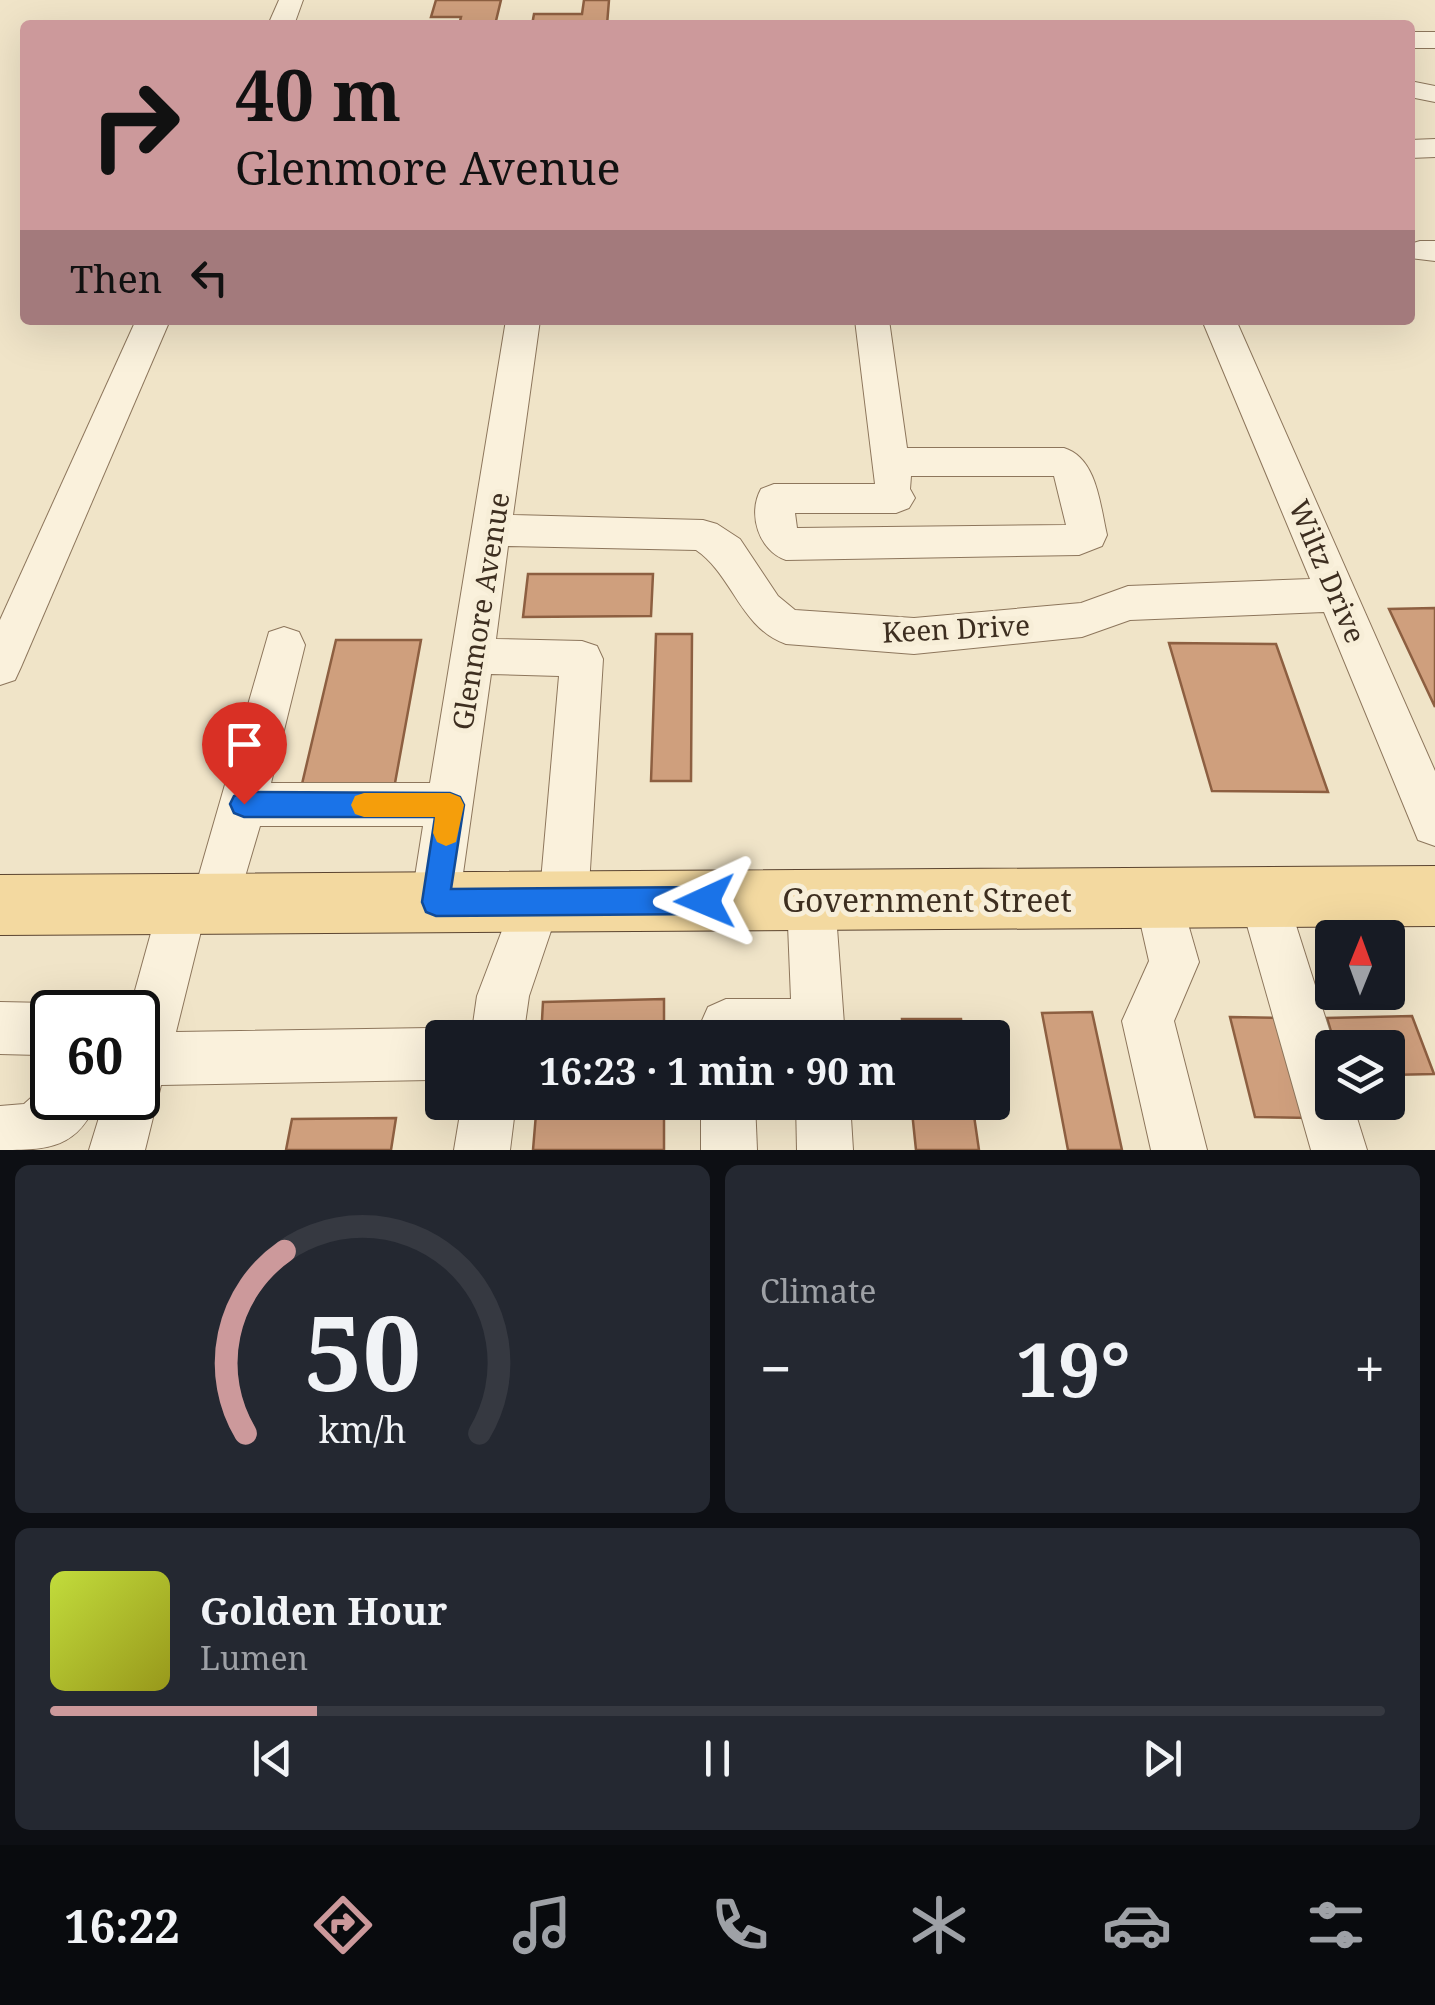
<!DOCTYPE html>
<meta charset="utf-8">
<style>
body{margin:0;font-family:"Noto Serif",serif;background:#242831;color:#f1f3f6;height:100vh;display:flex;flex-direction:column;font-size:38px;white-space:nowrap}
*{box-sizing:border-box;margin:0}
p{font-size:32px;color:#9ea1a6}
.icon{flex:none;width:55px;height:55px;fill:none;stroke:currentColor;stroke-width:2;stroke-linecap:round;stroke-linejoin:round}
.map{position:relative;height:1150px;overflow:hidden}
.panel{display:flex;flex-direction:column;gap:15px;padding:15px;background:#0d0f14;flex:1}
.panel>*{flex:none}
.hud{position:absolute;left:20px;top:20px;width:1395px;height:305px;border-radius:10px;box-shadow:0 10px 40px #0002;background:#cc999b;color:#111;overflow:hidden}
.needle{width:65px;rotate:1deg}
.tools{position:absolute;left:1315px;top:920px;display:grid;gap:20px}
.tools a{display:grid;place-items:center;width:90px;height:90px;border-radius:10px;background:#171b24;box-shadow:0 10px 40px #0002;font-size:50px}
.speed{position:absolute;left:30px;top:990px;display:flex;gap:20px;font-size:50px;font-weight:700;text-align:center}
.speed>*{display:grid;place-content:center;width:130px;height:130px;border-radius:50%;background:#171b24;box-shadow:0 10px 40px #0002;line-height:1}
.speed .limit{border:5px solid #111;border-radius:15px;background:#fff;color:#111}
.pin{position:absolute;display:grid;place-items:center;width:85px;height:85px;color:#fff;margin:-102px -42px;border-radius:50% 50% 50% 0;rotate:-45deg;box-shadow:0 0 10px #0007}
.pin .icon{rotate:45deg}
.me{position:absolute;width:110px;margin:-55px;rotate:269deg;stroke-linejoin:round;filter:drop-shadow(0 0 8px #0008)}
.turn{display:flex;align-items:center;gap:35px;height:210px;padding:0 50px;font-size:45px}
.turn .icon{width:130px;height:130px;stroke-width:2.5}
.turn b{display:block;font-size:70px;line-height:85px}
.then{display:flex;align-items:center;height:95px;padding:0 50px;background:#0003;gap:20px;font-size:38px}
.big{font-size:75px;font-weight:700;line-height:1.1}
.panel .card{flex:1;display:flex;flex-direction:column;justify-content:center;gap:15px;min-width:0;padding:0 35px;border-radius:15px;background:#242831}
.panel .dial{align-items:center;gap:0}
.dial svg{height:260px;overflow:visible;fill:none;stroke:#363941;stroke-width:7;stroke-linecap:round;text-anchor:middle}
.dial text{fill:#f1f3f6;stroke:none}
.song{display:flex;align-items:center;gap:30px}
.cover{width:120px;height:120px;border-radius:15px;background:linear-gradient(135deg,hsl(70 70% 55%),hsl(60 70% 35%))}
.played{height:10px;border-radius:5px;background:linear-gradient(90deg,#cc999b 20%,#363941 20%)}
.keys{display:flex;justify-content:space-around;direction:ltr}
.heat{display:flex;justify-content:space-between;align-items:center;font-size:55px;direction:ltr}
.panel .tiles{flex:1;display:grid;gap:15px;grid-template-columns:1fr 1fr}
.card:last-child{grid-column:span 2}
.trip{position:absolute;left:425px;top:1020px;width:585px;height:100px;border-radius:10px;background:#171b24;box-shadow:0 10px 40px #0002;font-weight:700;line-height:100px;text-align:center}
.tab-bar{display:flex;height:160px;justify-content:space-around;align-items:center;background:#090b0e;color:#9ea1a6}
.tab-bar .icon{width:70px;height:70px}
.tab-bar .selected{color:#cc999b}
.tab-bar b{font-size:45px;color:#f1f3f6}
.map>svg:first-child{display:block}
</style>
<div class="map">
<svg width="1435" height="1150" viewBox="0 0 1435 1150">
<rect width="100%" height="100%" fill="#f0e4c8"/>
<!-- building -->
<g fill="#cf9f7d" stroke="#8d5f41" stroke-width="2.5">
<polygon points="436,0 501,0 495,25 459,25 461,17 431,17"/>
<polygon points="584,0 609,0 607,25 532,25 534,14 582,14"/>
<polygon points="528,574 653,574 651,616 523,617"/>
<polygon points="1435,608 1435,707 1389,609"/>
<polygon points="656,634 692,634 691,781 651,781"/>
<polygon points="336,640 421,640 395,783 302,784"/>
<polygon points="1169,643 1276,644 1328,792 1212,791"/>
<polygon points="664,999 664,1038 541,1038 543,1002"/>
<polygon points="1092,1012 1122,1150 1068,1150 1042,1013"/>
<polygon points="1412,1016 1434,1074 1388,1075 1388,1048 1336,1048 1327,1018"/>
<polygon points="1230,1017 1282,1018 1310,1118 1255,1117"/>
<polygon points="902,1019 961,1019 963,1038 903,1038"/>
<polygon points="537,1102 664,1102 664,1150 533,1150"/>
<polygon points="911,1102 972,1102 979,1150 916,1150"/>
<polygon points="396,1118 391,1150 286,1150 292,1119"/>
</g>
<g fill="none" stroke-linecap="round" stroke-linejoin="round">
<!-- minor casing -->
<g stroke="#8d765c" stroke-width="2">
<g id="minor">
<polygon points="279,0 303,0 294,25 268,25"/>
<rect x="1410" y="32" width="25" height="16"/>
<polygon points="1410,81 1435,86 1435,102 1410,97"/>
<polygon points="1435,139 1435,157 1410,158 1410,140"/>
<polygon points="1420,241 1435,241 1435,261 1410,258 1410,244"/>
<polygon points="136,320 170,320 21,667 15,680 0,685 0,620"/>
<path d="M506,320H540L513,515L703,520L717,524L740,539L778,596L795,610L914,618L1081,603L1128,586L1310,579L1202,320H1236L1435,771V846L1418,840L1324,612L1130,620L1082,637L914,654L786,644C740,628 733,575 696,550L508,546L496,639L582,641L597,646L603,659L588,902L581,919L564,926L554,922L529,996L523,1038H471L477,996L519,886L536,879L541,881L559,676L491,674L459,902L452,919L435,926L418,919L411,902L423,826H260L232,921L215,928L203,923L176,1032L430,1028L450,1038H442V1075L430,1080L161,1085L145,1150H89L105,1098H138V1012H129L159,904L166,887L183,880L196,885L269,632L284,627L299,632L305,645L271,783H430Z"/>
<path d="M855,320H889L907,448H1064C1097,458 1100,505 1107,535L1102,546L1079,555L786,560C759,551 747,514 761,489L774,484H875ZM911,476H1054L1066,525L797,528L795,513H896L909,508L915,498L910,489Z"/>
<polygon points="1263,873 1280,880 1287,897 1335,1048 1332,1102 1352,1102 1367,1150 1311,1150 1239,897 1246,880"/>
<polygon points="1159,875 1176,882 1199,962 1174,1021 1207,1150 1151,1150 1122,1021 1149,961 1135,899 1142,882"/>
<polygon points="811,876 828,883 835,900 845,1038 701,1038 700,1025 708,1007 726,999 791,999 787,900 794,883"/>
<polygon points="0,1002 48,1003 66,1011 52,1012 52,1060 39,1055 0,1054"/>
<path d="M52,1079V1098H98C79,1149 48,1150 0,1150V1106L24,1104Z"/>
<polygon points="462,1102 516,1102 510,1150 454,1150"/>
<polygon points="701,1102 755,1102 757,1150 701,1150"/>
<polygon points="796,1102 850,1102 853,1150 797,1150"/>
</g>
</g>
<!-- major casing -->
<g stroke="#5b4430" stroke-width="2">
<polygon id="major" points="1435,866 1435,926 0,935 0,875"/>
</g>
<!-- minor -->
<use href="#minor" fill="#faf1dc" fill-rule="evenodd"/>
<!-- major -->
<use href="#major" fill="#f3d9a0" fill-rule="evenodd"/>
</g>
<!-- route -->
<polygon fill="#1a73e8" stroke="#114b97" stroke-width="2.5" points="244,792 450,793 460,797 464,805 451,889 705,887 715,891 719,901 715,910 705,914 436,916 426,912 422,902 435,817 244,817 234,813 230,804 234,796"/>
<!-- slow -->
<polygon fill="#f59e0b" points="364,793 450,793 460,797 464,805 456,842 446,846 437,842 433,833 435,817 364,817 355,814 351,805 355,796"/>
<g text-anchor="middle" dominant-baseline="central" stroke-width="10" stroke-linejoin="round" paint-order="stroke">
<!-- street labels -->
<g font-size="28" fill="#3d2e20" stroke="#f7eed8">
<text transform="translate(1328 571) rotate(67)">Wiltz Drive</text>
<text transform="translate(480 611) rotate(-81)">Glenmore Avenue</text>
<text transform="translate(956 628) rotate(-3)">Keen Drive</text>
</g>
<!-- near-street labels -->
<g font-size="32" fill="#3d2e20" stroke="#f7eed8">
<text x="927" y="899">Government Street</text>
</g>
</g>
</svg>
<div class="tools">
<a><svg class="needle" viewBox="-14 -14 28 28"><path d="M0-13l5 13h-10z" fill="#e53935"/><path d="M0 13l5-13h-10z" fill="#9ea1a6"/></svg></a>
<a><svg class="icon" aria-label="layers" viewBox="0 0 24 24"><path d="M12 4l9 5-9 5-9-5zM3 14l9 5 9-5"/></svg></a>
</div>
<div class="speed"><div class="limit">60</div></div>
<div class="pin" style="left:244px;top:804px;background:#d93025"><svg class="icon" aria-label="arrive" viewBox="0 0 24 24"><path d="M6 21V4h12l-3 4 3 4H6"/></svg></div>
<svg class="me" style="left:705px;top:901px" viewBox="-20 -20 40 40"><path d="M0-17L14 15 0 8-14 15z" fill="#1a73e8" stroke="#fff" stroke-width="4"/></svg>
<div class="trip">16:23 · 1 min · 90 m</div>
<div class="hud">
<div class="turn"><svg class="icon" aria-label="right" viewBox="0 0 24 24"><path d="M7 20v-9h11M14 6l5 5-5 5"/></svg><div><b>40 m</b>Glenmore Avenue</div></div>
<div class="then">Then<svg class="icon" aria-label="left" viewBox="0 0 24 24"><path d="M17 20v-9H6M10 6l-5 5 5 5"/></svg></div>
</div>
</div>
<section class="panel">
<div class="tiles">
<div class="card dial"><svg viewBox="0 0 100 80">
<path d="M14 69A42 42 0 1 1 86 69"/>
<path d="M14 69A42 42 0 0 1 26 13" stroke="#cc999b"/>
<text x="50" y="56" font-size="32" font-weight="700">50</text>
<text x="50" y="72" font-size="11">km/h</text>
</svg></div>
<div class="card"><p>Climate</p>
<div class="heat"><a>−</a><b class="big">19°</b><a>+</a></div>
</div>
<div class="card">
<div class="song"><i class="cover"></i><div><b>Golden Hour</b><p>Lumen</p></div></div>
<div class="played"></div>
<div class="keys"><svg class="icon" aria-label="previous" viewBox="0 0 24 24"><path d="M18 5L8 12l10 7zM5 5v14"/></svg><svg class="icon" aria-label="pause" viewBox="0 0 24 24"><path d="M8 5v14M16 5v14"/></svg><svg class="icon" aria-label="next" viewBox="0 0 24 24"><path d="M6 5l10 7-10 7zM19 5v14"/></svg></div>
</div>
</div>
</section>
<nav class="tab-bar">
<b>16:22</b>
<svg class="icon selected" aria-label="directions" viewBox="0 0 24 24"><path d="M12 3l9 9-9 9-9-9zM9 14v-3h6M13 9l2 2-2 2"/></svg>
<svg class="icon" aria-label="music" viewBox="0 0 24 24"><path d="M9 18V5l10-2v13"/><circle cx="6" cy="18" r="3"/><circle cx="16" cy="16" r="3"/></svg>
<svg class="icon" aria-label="phone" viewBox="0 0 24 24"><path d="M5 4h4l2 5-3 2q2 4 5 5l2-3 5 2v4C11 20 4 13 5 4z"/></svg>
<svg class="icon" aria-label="climate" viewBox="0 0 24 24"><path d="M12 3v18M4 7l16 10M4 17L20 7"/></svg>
<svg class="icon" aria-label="car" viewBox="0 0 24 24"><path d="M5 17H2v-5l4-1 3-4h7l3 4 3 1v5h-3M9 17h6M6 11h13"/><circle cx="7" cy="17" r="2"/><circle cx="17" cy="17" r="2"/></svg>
<svg class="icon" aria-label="filters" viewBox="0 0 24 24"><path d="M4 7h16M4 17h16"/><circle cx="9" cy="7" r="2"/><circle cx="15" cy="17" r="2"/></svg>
</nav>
